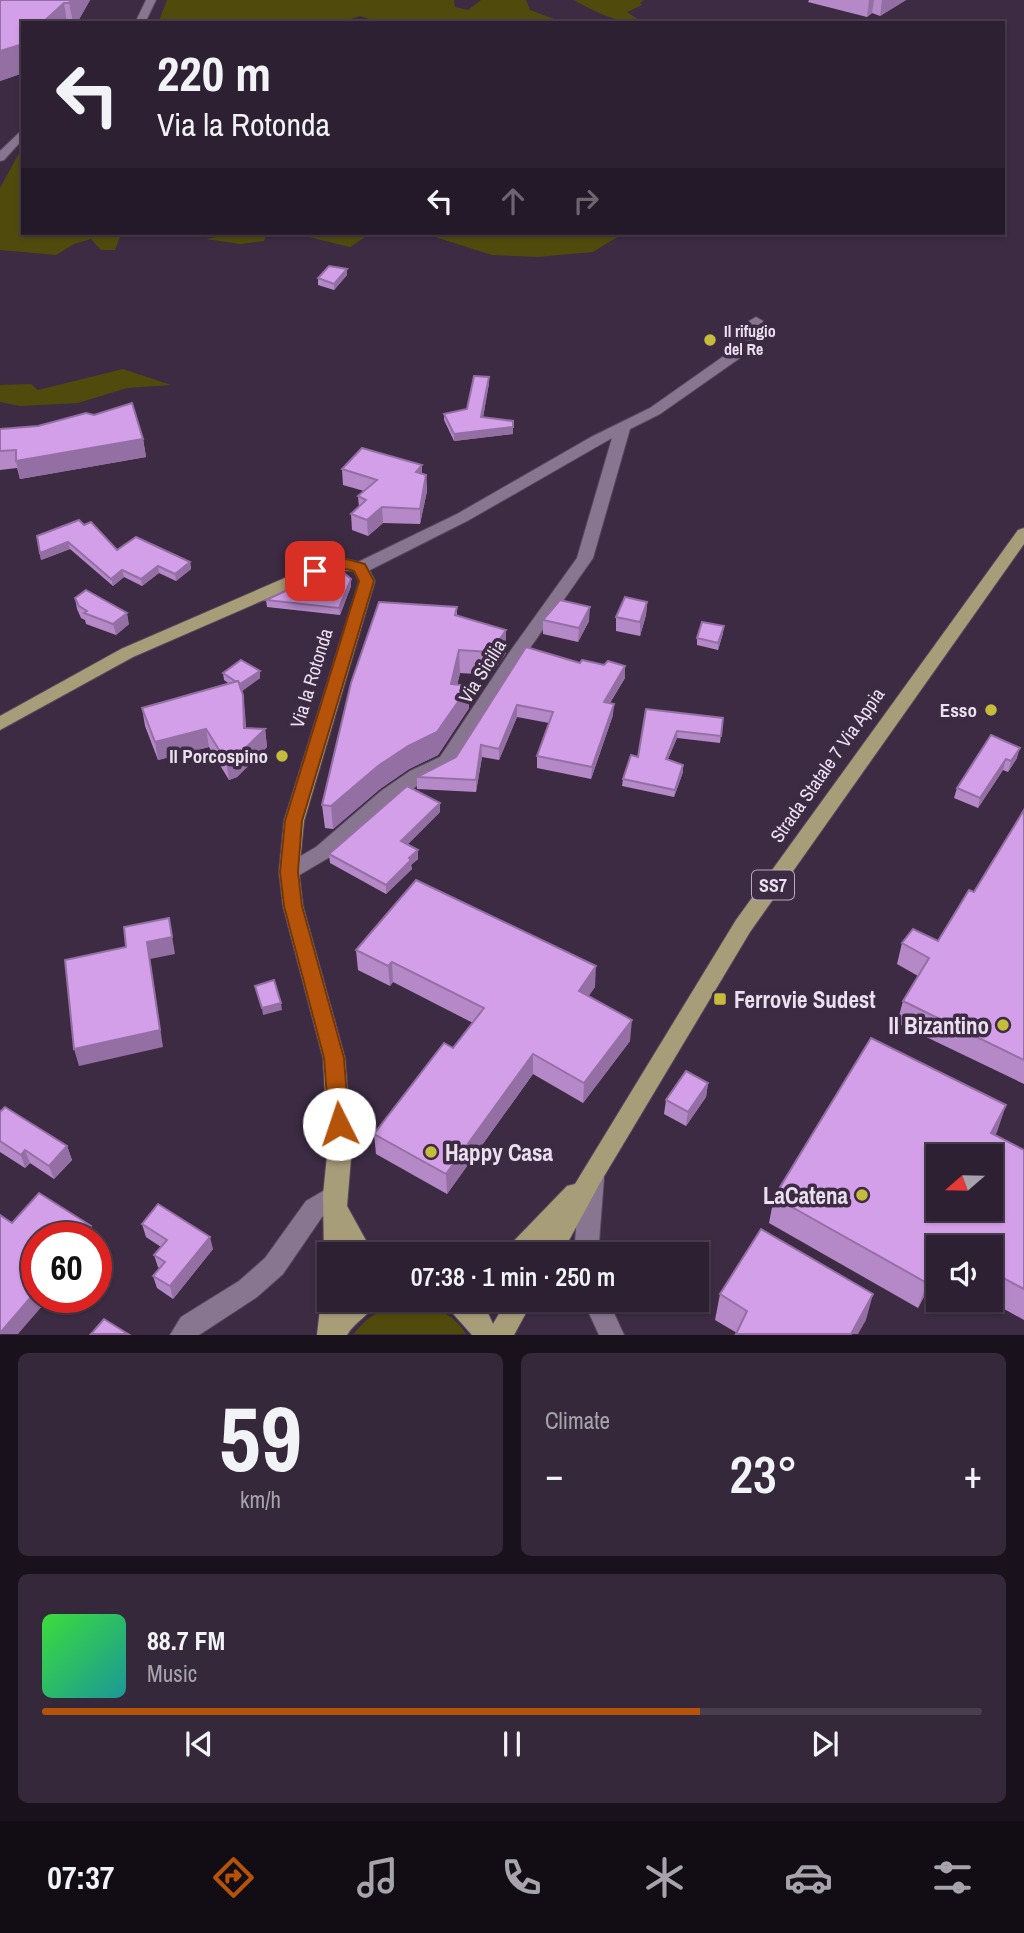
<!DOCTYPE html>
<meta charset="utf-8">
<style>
body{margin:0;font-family:"Archivo Narrow",sans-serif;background:#35283a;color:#f1f3f6;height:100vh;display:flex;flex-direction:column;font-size:26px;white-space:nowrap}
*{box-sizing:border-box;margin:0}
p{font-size:23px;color:#a7a3ac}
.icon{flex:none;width:38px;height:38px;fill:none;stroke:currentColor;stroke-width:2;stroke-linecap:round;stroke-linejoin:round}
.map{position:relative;height:1335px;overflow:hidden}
.drawer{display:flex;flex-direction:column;gap:18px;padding:18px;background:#19121c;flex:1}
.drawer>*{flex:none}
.top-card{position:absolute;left:21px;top:21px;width:984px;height:214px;border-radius:0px;box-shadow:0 2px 5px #0004,0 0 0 2px #483e4d;background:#2d2032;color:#f1f3f6;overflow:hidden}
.needle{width:46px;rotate:250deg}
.buttons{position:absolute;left:926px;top:1144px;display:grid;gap:14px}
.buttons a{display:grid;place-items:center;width:77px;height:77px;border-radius:0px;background:#2d2032;box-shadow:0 2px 5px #0004,0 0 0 2px #483e4d;font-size:35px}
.speed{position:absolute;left:21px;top:1222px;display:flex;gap:14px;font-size:35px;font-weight:700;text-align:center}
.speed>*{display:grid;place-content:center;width:91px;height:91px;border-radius:50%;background:#2d2032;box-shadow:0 2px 5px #0004,0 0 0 2px #483e4d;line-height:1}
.speed .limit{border:10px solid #d22;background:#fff;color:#111}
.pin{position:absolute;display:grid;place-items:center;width:60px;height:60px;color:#fff;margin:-30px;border-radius:14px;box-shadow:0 4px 10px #0006}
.me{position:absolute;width:77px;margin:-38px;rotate:356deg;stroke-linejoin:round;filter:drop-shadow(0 0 5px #0008)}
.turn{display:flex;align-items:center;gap:24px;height:147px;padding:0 21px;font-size:32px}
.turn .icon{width:91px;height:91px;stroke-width:2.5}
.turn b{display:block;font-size:49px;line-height:60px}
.lanes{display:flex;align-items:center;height:66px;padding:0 21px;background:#0003;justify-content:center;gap:35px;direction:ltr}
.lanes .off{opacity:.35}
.big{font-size:52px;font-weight:600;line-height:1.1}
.drawer .tile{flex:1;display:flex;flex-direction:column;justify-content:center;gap:10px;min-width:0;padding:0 24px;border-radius:10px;background:#35283a}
.drawer .dial{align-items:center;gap:0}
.dial b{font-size:91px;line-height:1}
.song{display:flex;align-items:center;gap:21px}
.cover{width:84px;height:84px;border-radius:10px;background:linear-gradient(135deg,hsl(120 70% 55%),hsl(180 70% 35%))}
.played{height:7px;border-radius:4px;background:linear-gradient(90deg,#b45309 70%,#483e4d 70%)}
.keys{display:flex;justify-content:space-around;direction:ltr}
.heat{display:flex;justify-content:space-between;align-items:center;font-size:38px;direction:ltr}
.drawer .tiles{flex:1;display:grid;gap:18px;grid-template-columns:1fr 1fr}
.tile:last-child{grid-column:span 2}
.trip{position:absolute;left:317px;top:1242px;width:392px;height:70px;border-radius:0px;background:#2d2032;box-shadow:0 2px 5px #0004,0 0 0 2px #483e4d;font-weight:600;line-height:70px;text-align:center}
.menu{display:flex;height:112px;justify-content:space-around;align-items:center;background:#120d14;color:#a7a3ac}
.menu .icon{width:49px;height:49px}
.menu .current{color:#b45309}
.menu b{font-size:32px;color:#f1f3f6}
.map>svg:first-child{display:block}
</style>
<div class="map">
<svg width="1024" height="1335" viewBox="0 0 1024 1335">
<rect width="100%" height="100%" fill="#3c2b43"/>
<!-- green -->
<g fill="#504b0c">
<polygon points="167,0 454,0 455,7 468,10 481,0 526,0 530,10 565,23 365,23 372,20 360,16 339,23 158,23"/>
<path d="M574,0H644L640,3L642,5L627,12L644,23C617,23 597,13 574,0Z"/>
<polygon points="23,146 23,233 153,233 120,237 115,250 101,250 91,239 74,244 56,255 0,250 0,188"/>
<polygon points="237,233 267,233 264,241 240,244 206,239"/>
<polygon points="292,233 371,233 350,247"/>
<polygon points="414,233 624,233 593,252 537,257 492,255 429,235"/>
<polygon points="123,369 171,385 127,388 78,403 20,406 0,402 0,385 31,384 38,390"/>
<path d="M403,1303C430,1304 451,1311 466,1334H354C367,1316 382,1309 403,1303Z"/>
</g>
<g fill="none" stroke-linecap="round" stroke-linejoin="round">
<!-- minor casing -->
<g stroke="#57485c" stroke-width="2">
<g id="minor">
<polygon points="146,0 156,0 145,23 135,23"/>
<polygon points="23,129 23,139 4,160 0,161 0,151"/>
<polygon points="756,317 763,321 760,344 660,414 630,429 593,558 523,658 454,767 424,781 395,801 330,857 296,877 289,880 282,877 279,872 282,867 316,847 381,791 410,771 440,757 511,650 577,558 612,438 469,520 366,572 354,572 352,568 354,564 457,514 591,437 650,408 748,339 749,321"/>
<polygon points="592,1168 600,1171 604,1178 598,1255 574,1255 580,1178 584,1171"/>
<polygon points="335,1184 343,1187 347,1195 343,1203 322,1217 283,1274 257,1297 199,1335 170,1335 181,1317 239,1281 265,1258 306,1201"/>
<polygon points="583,1300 608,1300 624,1335 599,1335"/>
</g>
</g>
<!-- major casing -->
<g stroke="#57485c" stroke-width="2">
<g id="major">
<polygon points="1024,528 1024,544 750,932 600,1183 561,1255 536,1255 538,1249 533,1255 505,1255 508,1247 567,1186 575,1184 736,920 1018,530"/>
<polygon points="346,559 366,564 375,581 304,821 299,872 303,906 345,1058 352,1146 347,1206 374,1255 329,1255 329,1264 324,1255 323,1195 328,1146 323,1058 283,906 279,872 284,821 359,581 354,571 333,570 133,657 0,730 0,716 121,649 324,561"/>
<path d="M329,1290V1300H377C371,1315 355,1321 347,1335H317L321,1300L324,1292Z"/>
<polygon points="445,1300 475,1300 488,1313 493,1324 507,1300 533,1300 514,1335 472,1335 448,1308"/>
</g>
</g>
<!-- minor -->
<use href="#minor" fill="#887590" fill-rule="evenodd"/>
<!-- major -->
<use href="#major" fill="#a89d79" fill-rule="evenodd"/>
</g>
<!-- wall -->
<g fill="#b589c8">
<polygon points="0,0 90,0 77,23 23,23 23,73 0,81"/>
<polygon points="809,0 906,0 880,16 872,13 867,17 808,2"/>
<polygon points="347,269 347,275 334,290 318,285 318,278"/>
<polygon points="489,377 489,383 483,417 513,434 454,441 444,420 444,414 467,409"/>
<polygon points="0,429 143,439 146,457 20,479 17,468 0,470"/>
<polygon points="422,465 422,474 426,475 427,491 420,524 383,523 368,536 352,530 351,514 359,507 358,496 364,491 343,485 342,469"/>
<polygon points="84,525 117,550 190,562 191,569 176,581 159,573 142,586 124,577 113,586 70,549 41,560 40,553"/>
<polygon points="351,579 351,586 340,615 267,607 266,600"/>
<polygon points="75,598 129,624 116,635 86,624 85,620 81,618 77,609"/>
<polygon points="647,602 646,615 640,636 616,631 616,617"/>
<polygon points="457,607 457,616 506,630 506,653 491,675 460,673 457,685 469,708 438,755 409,769 380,789 333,829 325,828 322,805"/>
<polygon points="543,620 589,621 578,642 543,634"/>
<polygon points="723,633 718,650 697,645 697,638"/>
<polygon points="526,647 580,663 625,666 625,678 610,703 613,715 591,779 537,768 537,756 549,723 517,717 499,760 482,757 476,792 417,789 417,777 456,757"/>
<polygon points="260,671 260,678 241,691 245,713 246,728 265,729 267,747 237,777 229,780 209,747 158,760 145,726 142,708 228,683 224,680 223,673"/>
<polygon points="646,709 723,718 720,743 677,738 668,759 683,765 683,772 674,797 622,786 623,779 638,757"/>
<polygon points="991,735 1017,758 1008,772 1003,770 978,808 954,798 957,788"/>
<polygon points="1024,810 1024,1084 897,1023 903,1001 918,976 897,964 902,943 938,941 974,892"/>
<polygon points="440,812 408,844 418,859 411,865 412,869 386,894 330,863 329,854"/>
<polygon points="356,950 595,987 588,996 630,1041 583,1103 533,1074 447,1194 376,1154 374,1134 453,1048 473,1023 393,982 390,986 358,970"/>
<polygon points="708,1083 706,1097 686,1126 664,1114 666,1100"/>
<polygon points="1006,1105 995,1135 1024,1150 1024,1320 988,1300 990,1300 990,1248 938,1248 938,1272 937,1272 918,1308 769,1223 774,1197"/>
<polygon points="0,1112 67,1146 72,1160 54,1179 30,1163 25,1168 0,1152"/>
<polygon points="142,1224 213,1249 173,1299 157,1288 153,1276 160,1269 158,1267 154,1255 161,1247 146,1237"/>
<polygon points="720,1294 866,1320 737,1333 715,1320"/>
</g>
<!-- shaded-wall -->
<g fill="#946fa3">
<polygon points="71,0 90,0 77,23 73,23 69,3"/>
<polygon points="869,0 874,0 872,13 867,17"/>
<polygon points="882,0 906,0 880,16"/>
<polygon points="64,3 67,23 42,23"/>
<polygon points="23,44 23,73 0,81 0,51"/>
<polygon points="347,269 347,275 334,290 334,284"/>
<polygon points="489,377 489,383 482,424 481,417"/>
<polygon points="513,427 513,434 454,441 454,434"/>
<polygon points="143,439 146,457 20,479 16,461"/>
<polygon points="422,465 422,480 416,472"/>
<polygon points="426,475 427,491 420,524 420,509"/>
<polygon points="382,507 383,523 368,536 367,520"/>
<polygon points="68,542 70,549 41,560 40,553"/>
<polygon points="190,562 191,569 176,581 175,574"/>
<polygon points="158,566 159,573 142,586 141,579"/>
<polygon points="122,570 124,577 113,586 111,579"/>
<polygon points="351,579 351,586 340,615 339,608"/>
<polygon points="647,602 646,615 640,636 640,622"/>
<polygon points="590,607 589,621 578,642 579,628"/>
<polygon points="127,613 129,624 116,635 113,624"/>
<polygon points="724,626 723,633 718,650 718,643"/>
<polygon points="506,630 506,653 491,675 491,652"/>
<polygon points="459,650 460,673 452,707 451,684"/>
<polygon points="625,666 625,678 603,714 604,702"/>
<polygon points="260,671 260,678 241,692 240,684"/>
<polygon points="469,686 469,708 438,755 409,769 380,789 333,829 331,806"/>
<polygon points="243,695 245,713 246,746 244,728"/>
<polygon points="614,704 613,715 591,779 592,767"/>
<polygon points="517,705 517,717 499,760 499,749"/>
<polygon points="206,729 209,747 158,760 155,742"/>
<polygon points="265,729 267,747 237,777 229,780 226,761"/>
<polygon points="677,731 677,738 665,766 666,759"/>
<polygon points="481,745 482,757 476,792 476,780"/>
<polygon points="1020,748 1017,758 1008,772 1011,761"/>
<polygon points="1006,759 1003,770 978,808 980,798"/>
<polygon points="683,765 683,772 674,797 675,790"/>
<polygon points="440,803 440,812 402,850 401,841"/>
<polygon points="418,850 418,859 411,865 412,869 386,894 386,885"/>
<polygon points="169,918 175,954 150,959 163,1047 79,1066 74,1049 147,942"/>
<polygon points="392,962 393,982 390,986 388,966"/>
<polygon points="596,966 595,987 578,1012 579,991"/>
<polygon points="281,1003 282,1010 263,1015 262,1008"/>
<polygon points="632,1020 630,1041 583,1103 584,1083"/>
<polygon points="533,1054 533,1074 447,1194 446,1174"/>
<polygon points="708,1083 706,1097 686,1126 688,1112"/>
<polygon points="1006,1105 997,1132 984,1157 991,1133"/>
<polygon points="67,1146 72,1160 54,1179 49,1166"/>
<polygon points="25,1150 30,1163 25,1168 21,1155"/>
<polygon points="91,1226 95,1237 81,1237"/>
<polygon points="210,1237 213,1249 173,1299 170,1286"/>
<polygon points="938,1260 937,1272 918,1308 927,1283"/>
<polygon points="37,1290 37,1297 50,1297 18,1334 0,1334 0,1333"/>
<polygon points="873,1294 866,1320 858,1334 851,1334"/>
</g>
<!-- building -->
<g fill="#d39fe9" stroke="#946fa3" stroke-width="2" fill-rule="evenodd">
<polygon points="0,0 71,0 69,3 64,3 42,23 23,23 23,44 0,51"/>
<polygon points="329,266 347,269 334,284 318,278"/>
<polygon points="474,376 489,377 481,417 513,421 513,427 454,434 444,414 467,409"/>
<polygon points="132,403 143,439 16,461 16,450 0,451 0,429 38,426 86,413 94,415"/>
<polygon points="362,448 422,465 416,472 426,475 420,509 382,507 367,520 351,514 366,500 358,496 377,480 342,469"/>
<polygon points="79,520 84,525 91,522 117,550 136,537 190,562 175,574 158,566 141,579 122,570 111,579 68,542 40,553 37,536"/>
<polygon points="333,569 344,573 351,579 339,608 266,600"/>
<polygon points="86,590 127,613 113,624 84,613 87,611 79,606 75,598"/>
<polygon points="625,597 647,602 640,622 616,617"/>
<polygon points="560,600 590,607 579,628 543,620"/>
<polygon points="379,602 457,607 455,615 506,630 491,652 459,650 451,684 469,686 437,732 408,746 378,766 331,806 322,805 351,683"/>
<polygon points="702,622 724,626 718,643 697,638"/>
<polygon points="526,647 580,663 582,660 604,665 608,661 625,666 604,702 614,704 592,767 537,756 553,712 517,705 499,749 481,745 476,780 417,777 456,757"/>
<polygon points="241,660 260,671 240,684 238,681 235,681 223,673"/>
<polygon points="238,681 243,695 244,728 265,729 234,759 226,761 206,729 155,742 142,708"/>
<polygon points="646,709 723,718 721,736 677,731 666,759 683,765 675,790 623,779 631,755 638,757"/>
<polygon points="991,735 1020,748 1011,761 1006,759 980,798 957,788"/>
<polygon points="407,786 440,803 401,841 418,850 409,858 411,860 386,885 329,854"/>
<polygon points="1024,810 1024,1060 903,1001 929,958 902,943 913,929 938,941 969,890 974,892"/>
<polygon points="416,880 596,966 579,991 632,1020 584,1083 533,1054 446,1174 374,1134 444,1043 453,1048 484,1008 392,962 388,966 356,950"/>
<polygon points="169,918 172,937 147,942 160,1030 74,1049 65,960 126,947 124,927"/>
<polygon points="274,980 281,1003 262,1008 255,986"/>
<path d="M871,1038L1006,1105L991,1133L1024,1150V1289L990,1271V1248H948L945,1246L944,1248H938V1260L927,1283L774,1197ZM938,1157H990V1209H938Z"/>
<polygon points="686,1071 708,1083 688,1112 666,1100"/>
<polygon points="5,1107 67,1146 49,1166 25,1150 21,1155 0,1141 0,1112"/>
<polygon points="39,1193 91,1226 81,1237 37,1237 37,1290 0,1333 0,1215 12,1223"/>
<polygon points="158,1204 210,1237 170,1286 153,1276 165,1262 154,1255 167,1240 142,1224"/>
<polygon points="761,1229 873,1294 851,1334 736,1334 747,1311 720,1294"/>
<polygon points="104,1319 128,1334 91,1334"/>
</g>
<!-- route -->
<path fill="#b45309" stroke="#753606" stroke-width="2" d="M346,559L365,564L374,581L302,821L298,872L302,906L344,1058L349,1124L346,1130L339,1133L332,1130L329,1124L324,1058L284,906L280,872L285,821L359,581L354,571C339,566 329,572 315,576L307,571L325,561Z"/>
<!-- markers -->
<g fill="#c6bc3c" stroke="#3c2b43" stroke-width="2.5">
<circle cx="710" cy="340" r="7"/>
<circle cx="991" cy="710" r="7"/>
<circle cx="282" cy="756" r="7"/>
<rect x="713" y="992" width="14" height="14" rx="3.5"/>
<circle cx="1003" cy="1025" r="7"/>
<circle cx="431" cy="1152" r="7"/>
<circle cx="862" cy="1195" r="7"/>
</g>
<g text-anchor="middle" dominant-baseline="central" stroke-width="7" stroke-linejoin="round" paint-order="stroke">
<!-- far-poi labels -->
<g font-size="16" font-weight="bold" fill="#ebe0ef" stroke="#3c2b43" text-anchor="start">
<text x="724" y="331">Il rifugio<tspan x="724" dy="18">del Re</tspan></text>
</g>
<!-- shield labels -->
<rect fill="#3c2b43" stroke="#b6aabb" stroke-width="2" x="752" y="870.5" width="42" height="29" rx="5"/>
<g font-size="18" font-weight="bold" fill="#ebe0ef">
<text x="773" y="885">SS7</text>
</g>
<!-- street labels -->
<g font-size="19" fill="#ebe0ef" stroke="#3c2b43">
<text transform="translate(482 671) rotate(-58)">Via Sicilia</text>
<text transform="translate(311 678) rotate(-73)">Via la Rotonda</text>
<text transform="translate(827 765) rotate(-55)">Strada Statale 7 Via Appia</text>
</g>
<!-- poi labels -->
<g font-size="19" font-weight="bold" fill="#ebe0ef" stroke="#3c2b43" text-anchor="end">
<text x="977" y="710">Esso</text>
<text x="268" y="756">Il Porcospino</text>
</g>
<!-- near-poi labels -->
<g font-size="23" font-weight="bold" fill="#ebe0ef" stroke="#3c2b43" text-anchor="start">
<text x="734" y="999">Ferrovie Sudest</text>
<text x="989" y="1025" text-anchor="end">Il Bizantino</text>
<text x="445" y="1152">Happy Casa</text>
<text x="848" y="1195" text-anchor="end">LaCatena</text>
</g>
</g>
</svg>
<div class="buttons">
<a><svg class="needle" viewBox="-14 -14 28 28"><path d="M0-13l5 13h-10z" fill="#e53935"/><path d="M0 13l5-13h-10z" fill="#a7a3ac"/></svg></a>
<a><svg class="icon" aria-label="sound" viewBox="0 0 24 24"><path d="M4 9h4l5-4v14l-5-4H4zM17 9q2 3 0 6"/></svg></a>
</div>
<div class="speed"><div class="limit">60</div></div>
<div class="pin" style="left:315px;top:571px;background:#d93025"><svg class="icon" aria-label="arrive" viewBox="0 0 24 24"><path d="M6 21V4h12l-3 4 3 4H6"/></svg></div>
<svg class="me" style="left:339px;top:1124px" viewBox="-20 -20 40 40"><circle r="19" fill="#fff"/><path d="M0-13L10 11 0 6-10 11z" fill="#b45309"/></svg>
<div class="trip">07:38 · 1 min · 250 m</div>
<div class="top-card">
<div class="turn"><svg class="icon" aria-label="left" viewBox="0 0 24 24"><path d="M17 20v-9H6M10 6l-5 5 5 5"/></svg><div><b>220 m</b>Via la Rotonda</div></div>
<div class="lanes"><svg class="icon" aria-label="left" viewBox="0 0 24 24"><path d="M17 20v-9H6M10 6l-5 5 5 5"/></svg><svg class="icon off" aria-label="ahead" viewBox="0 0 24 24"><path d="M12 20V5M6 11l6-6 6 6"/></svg><svg class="icon off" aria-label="right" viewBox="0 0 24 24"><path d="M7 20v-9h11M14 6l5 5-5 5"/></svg></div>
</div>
</div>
<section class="drawer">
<div class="tiles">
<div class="tile dial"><b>59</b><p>km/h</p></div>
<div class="tile"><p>Climate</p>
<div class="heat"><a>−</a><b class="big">23°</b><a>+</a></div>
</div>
<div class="tile">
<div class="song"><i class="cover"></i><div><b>88.7 FM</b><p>Music</p></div></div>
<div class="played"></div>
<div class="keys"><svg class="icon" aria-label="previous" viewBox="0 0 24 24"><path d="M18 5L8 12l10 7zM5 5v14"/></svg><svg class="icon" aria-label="pause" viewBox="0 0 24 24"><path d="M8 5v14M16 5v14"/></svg><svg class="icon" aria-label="next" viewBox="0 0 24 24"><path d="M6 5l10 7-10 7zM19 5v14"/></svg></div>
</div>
</div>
</section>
<nav class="menu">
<b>07:37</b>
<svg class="icon current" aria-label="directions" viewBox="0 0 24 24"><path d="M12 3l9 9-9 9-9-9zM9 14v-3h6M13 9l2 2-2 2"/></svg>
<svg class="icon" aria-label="music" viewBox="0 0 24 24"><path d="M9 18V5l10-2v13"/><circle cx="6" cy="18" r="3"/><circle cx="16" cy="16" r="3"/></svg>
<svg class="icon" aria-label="phone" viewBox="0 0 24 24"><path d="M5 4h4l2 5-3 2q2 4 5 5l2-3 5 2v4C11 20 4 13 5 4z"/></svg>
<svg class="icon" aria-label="climate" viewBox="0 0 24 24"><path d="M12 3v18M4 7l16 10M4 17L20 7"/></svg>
<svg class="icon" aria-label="car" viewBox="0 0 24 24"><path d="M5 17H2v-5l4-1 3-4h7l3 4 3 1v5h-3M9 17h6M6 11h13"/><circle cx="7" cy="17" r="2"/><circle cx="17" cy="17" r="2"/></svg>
<svg class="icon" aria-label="filters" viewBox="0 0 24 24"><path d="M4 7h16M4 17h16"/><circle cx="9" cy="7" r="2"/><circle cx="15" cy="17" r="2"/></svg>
</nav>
